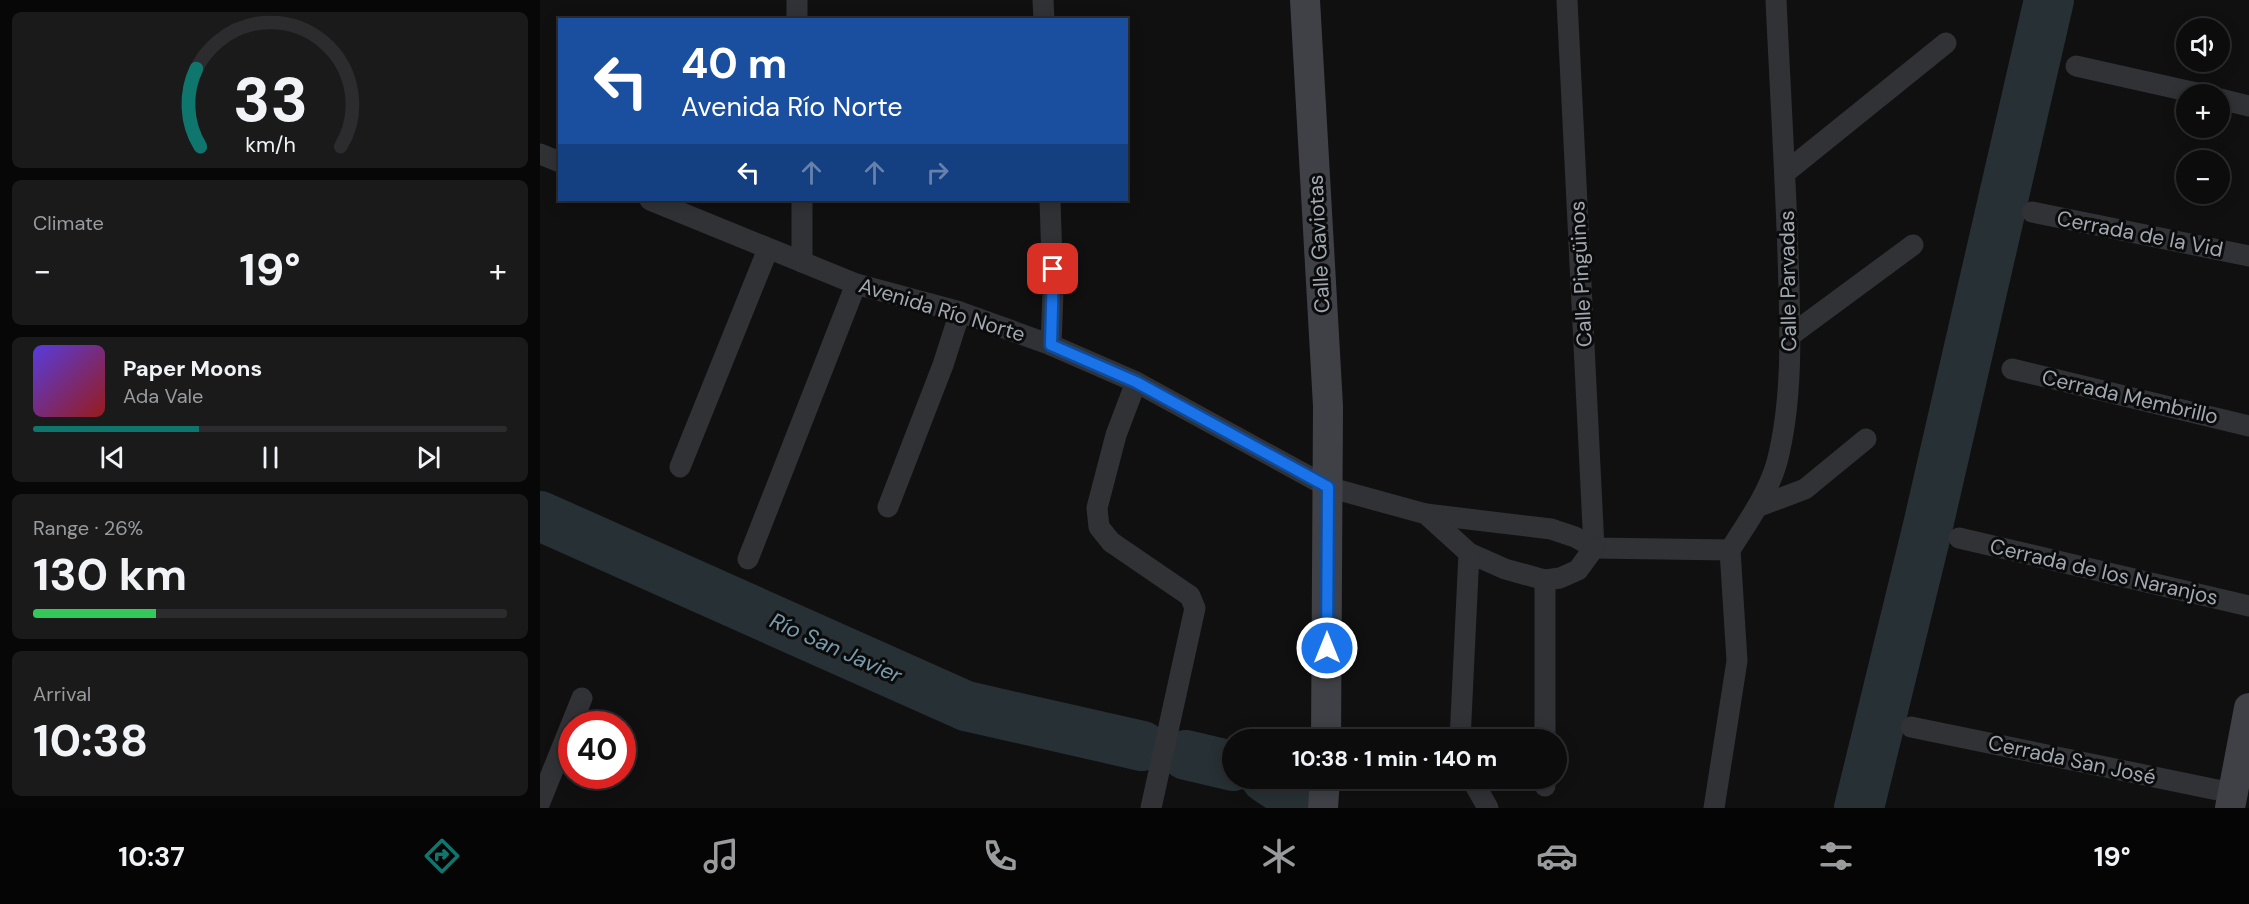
<!DOCTYPE html>
<meta charset="utf-8">
<style>
body{margin:0;font-family:"DM Sans",sans-serif;background:#1a1a1b;color:#f1f3f6;height:100vh;display:flex;flex-direction:column;font-size:22px;white-space:nowrap}
*{box-sizing:border-box;margin:0}
p{font-size:20px;color:#9a9b9d}
.icon{flex:none;width:33px;height:33px;fill:none;stroke:currentColor;stroke-width:2;stroke-linecap:round;stroke-linejoin:round}
.map{position:relative;flex:1;overflow:hidden}
.sheet{display:flex;flex-direction:column;gap:12px;padding:12px;background:#070707;width:540px}
.sheet>*{flex:none}
.hud{position:absolute;left:18px;top:18px;width:570px;height:183px;border-radius:0px;box-shadow:0 3px 15px #0003,0 0 0 2px #2c2c2e;background:#1a4fa0;color:#fff;overflow:hidden}
.controls{position:absolute;left:1636px;top:18px;display:grid;gap:12px}
.controls a{display:grid;place-items:center;width:54px;height:54px;border-radius:50%;background:#0c0c0d;box-shadow:0 3px 15px #0003,0 0 0 2px #2c2c2e;font-size:30px}
.speed{position:absolute;left:18px;top:711px;display:flex;gap:12px;font-size:30px;font-weight:700;text-align:center}
.speed>*{display:grid;place-content:center;width:78px;height:78px;border-radius:50%;background:#0c0c0d;box-shadow:0 3px 15px #0003,0 0 0 2px #2c2c2e;line-height:1}
.speed .limit{border:9px solid #d22;background:#fff;color:#111}
.pin{position:absolute;display:grid;place-items:center;width:51px;height:51px;color:#fff;margin:-26px;border-radius:12px;box-shadow:0 3px 9px #0006}
.me{position:absolute;width:66px;margin:-33px;rotate:0deg;stroke-linejoin:round;filter:drop-shadow(0 0 4px #0008)}
.turn{display:flex;align-items:center;gap:21px;height:126px;padding:0 24px;font-size:27px}
.turn .icon{width:78px;height:78px;stroke-width:2.5}
.turn b{display:block;font-size:42px;line-height:51px}
.lanes{display:flex;align-items:center;height:57px;padding:0 24px;background:#0003;justify-content:center;gap:30px;direction:ltr}
.lanes .off{opacity:.35}
.big{font-size:45px;font-weight:700;line-height:1.1}
.sheet .tile{flex:1;display:flex;flex-direction:column;justify-content:center;gap:9px;min-width:0;padding:0 21px;border-radius:9px;background:#1a1a1b}
.sheet .dial{align-items:center;gap:0}
.dial svg{height:156px;overflow:visible;fill:none;stroke:#2c2c2e;stroke-width:7;stroke-linecap:round;text-anchor:middle}
.dial text{fill:#f1f3f6;stroke:none}
.song{display:flex;align-items:center;gap:18px}
.cover{width:72px;height:72px;border-radius:9px;background:linear-gradient(135deg,hsl(250 70% 55%),hsl(0 70% 35%))}
.played{height:6px;border-radius:3px;background:linear-gradient(90deg,#0f766e 35%,#2c2c2e 35%)}
.keys{display:flex;justify-content:space-around;direction:ltr}
.heat{display:flex;justify-content:space-between;align-items:center;font-size:33px;direction:ltr}
.charge{height:9px;border-radius:4px;background:linear-gradient(90deg,#34c759 26%,#2c2c2e 0)}
.trip{position:absolute;left:682px;top:729px;width:345px;height:60px;border-radius:30px;background:#0c0c0d;box-shadow:0 3px 15px #0003,0 0 0 2px #2c2c2e;font-weight:700;line-height:60px;text-align:center}
.tabs{display:flex;height:96px;justify-content:space-around;align-items:center;background:#050505;color:#9a9b9d}
.tabs .icon{width:42px;height:42px}
.tabs .current{color:#0f766e}
.tabs b{font-size:27px;color:#f1f3f6}
main{display:flex;flex:1;min-height:0}
.map>svg:first-child{display:block}
</style>
<main>
<section class="sheet">
<div class="tile dial"><svg viewBox="0 0 100 80">
<path d="M14 69A42 42 0 1 1 86 69"/>
<path d="M14 69A42 42 0 0 1 12 29" stroke="#0f766e"/>
<text x="50" y="56" font-size="32" font-weight="700">33</text>
<text x="50" y="72" font-size="11">km/h</text>
</svg></div>
<div class="tile"><p>Climate</p>
<div class="heat"><a>−</a><b class="big">19°</b><a>+</a></div>
</div>
<div class="tile">
<div class="song"><i class="cover"></i><div><b>Paper Moons</b><p>Ada Vale</p></div></div>
<div class="played"></div>
<div class="keys"><svg class="icon" aria-label="previous" viewBox="0 0 24 24"><path d="M18 5L8 12l10 7zM5 5v14"/></svg><svg class="icon" aria-label="pause" viewBox="0 0 24 24"><path d="M8 5v14M16 5v14"/></svg><svg class="icon" aria-label="next" viewBox="0 0 24 24"><path d="M6 5l10 7-10 7zM19 5v14"/></svg></div>
</div>
<div class="tile"><p>Range · 26%</p><b class="big">130 km</b><div class="charge"></div></div>
<div class="tile"><p>Arrival</p><b class="big">10:38</b></div>
</section>
<div class="map">
<svg width="1709" height="808" viewBox="0 0 1709 808">
<rect width="100%" height="100%" fill="#101011"/>
<g fill="none" stroke-linecap="round" stroke-linejoin="round">
<!-- river -->
<g stroke="#273034" stroke-width="50">
<polyline points="0,516 426,706 602,746"/>
<polyline points="646,755 693,766"/>
<polyline points="726,778 771,808"/>
<polyline points="1319,808 1387,530 1509,0"/>
</g>
<!-- street -->
<g stroke="#313236" stroke-width="21">
<polyline points="257,0 257,20"/>
<polyline points="503,0 504,20"/>
<polyline points="1027,0 1054,548"/>
<polyline points="1536,66 1661,94"/>
<polyline points="1680,99 1709,106"/>
<polyline points="0,154 20,162"/>
<polyline points="1246,172 1406,43"/>
<polyline points="110,200 316,284 420,312 511,345 596,382 788,487 886,514 1011,529 1035,537 1054,548 1190,550"/>
<polyline points="262,200 262,262"/>
<polyline points="510,200 513,292 511,345"/>
<polyline points="1492,212 1709,256"/>
<polyline points="1251,335 1373,245"/>
<polyline points="1472,369 1709,426"/>
<polyline points="596,382 576,435 557,508 559,527 571,542 650,596 655,608 611,808"/>
<polyline points="140,467 228,249"/>
<polyline points="348,507 403,365 420,312"/>
<polyline points="1217,507 1265,489 1326,439"/>
<polyline points="886,514 929,553 965,569 1005,580 1020,578 1038,570 1054,548"/>
<polyline points="1419,538 1709,606"/>
<path d="M1190,550C1207,523 1228,494 1237,462C1254,395 1250,323 1248,254C1245,169 1240,85 1236,0"/>
<polyline points="208,559 316,284"/>
<polyline points="1005,580 1005,740"/>
<polyline points="1371,727 1692,793"/>
<polyline points="920,740 929,553"/>
<polyline points="931,778 948,808"/>
<polyline points="1005,778 1005,786"/>
<polyline points="0,802 42,698"/>
<polyline points="1174,808 1197,661 1190,550"/>
</g>
<!-- secondary -->
<g stroke="#3f4146" stroke-width="30">
<polyline points="765,0 788,406 786,740"/>
<polyline points="783,808 785,778"/>
<polyline points="1690,808 1709,708"/>
</g>
</g>
<g fill="none" stroke-linecap="round" stroke-linejoin="round">
<!-- route casing -->
<g stroke="#114b97" stroke-width="15">
<polyline id="route" points="513,269 511,345 596,382 788,487 787,648"/>
</g>
<!-- route -->
<use href="#route" stroke="#1a73e8" stroke-width="10"/>
</g>
<g text-anchor="middle" dominant-baseline="central" stroke-width="6" stroke-linejoin="round" paint-order="stroke">
<!-- street labels -->
<g font-size="21" fill="#a1a8b1" stroke="#0b0b0c">
<text transform="translate(1600 234) rotate(11)">Cerrada de la Vid</text>
<text transform="translate(779 244) rotate(-93)">Calle Gaviotas</text>
<text transform="translate(1041 274) rotate(-93)">Calle Pingüinos</text>
<text transform="translate(1248 281) rotate(-91)">Calle Parvadas</text>
<text transform="translate(402 310) rotate(17)">Avenida Río Norte</text>
<text transform="translate(1590 397) rotate(13)">Cerrada Membrillo</text>
<text transform="translate(1564 572) rotate(13)">Cerrada de los Naranjos</text>
<text transform="translate(1532 760) rotate(12)">Cerrada San José</text>
</g>
<!-- water labels -->
<g font-size="22" font-style="italic" fill="#799aac" stroke="#0b0b0c">
<text transform="translate(296 648) rotate(24)">Río San Javier</text>
</g>
</g>
</svg>
<div class="controls">
<a><svg class="icon" aria-label="sound" viewBox="0 0 24 24"><path d="M4 9h4l5-4v14l-5-4H4zM17 9q2 3 0 6"/></svg></a>
<a>+</a>
<a>−</a>
</div>
<div class="speed"><div class="limit">40</div></div>
<div class="pin" style="left:513px;top:269px;background:#d93025"><svg class="icon" aria-label="arrive" viewBox="0 0 24 24"><path d="M6 21V4h12l-3 4 3 4H6"/></svg></div>
<svg class="me" style="left:787px;top:648px" viewBox="-20 -20 40 40"><circle r="17" fill="#1a73e8" stroke="#fff" stroke-width="3"/><path d="M0-11L8 9 0 5-8 9z" fill="#fff"/></svg>
<div class="trip">10:38 · 1 min · 140 m</div>
<div class="hud">
<div class="turn"><svg class="icon" aria-label="left" viewBox="0 0 24 24"><path d="M17 20v-9H6M10 6l-5 5 5 5"/></svg><div><b>40 m</b>Avenida Río Norte</div></div>
<div class="lanes"><svg class="icon" aria-label="left" viewBox="0 0 24 24"><path d="M17 20v-9H6M10 6l-5 5 5 5"/></svg><svg class="icon off" aria-label="ahead" viewBox="0 0 24 24"><path d="M12 20V5M6 11l6-6 6 6"/></svg><svg class="icon off" aria-label="ahead" viewBox="0 0 24 24"><path d="M12 20V5M6 11l6-6 6 6"/></svg><svg class="icon off" aria-label="right" viewBox="0 0 24 24"><path d="M7 20v-9h11M14 6l5 5-5 5"/></svg></div>
</div>
</div>
</main>
<nav class="tabs">
<b>10:37</b>
<svg class="icon current" aria-label="directions" viewBox="0 0 24 24"><path d="M12 3l9 9-9 9-9-9zM9 14v-3h6M13 9l2 2-2 2"/></svg>
<svg class="icon" aria-label="music" viewBox="0 0 24 24"><path d="M9 18V5l10-2v13"/><circle cx="6" cy="18" r="3"/><circle cx="16" cy="16" r="3"/></svg>
<svg class="icon" aria-label="phone" viewBox="0 0 24 24"><path d="M5 4h4l2 5-3 2q2 4 5 5l2-3 5 2v4C11 20 4 13 5 4z"/></svg>
<svg class="icon" aria-label="climate" viewBox="0 0 24 24"><path d="M12 3v18M4 7l16 10M4 17L20 7"/></svg>
<svg class="icon" aria-label="car" viewBox="0 0 24 24"><path d="M5 17H2v-5l4-1 3-4h7l3 4 3 1v5h-3M9 17h6M6 11h13"/><circle cx="7" cy="17" r="2"/><circle cx="17" cy="17" r="2"/></svg>
<svg class="icon" aria-label="filters" viewBox="0 0 24 24"><path d="M4 7h16M4 17h16"/><circle cx="9" cy="7" r="2"/><circle cx="15" cy="17" r="2"/></svg>
<b>19°</b>
</nav>
